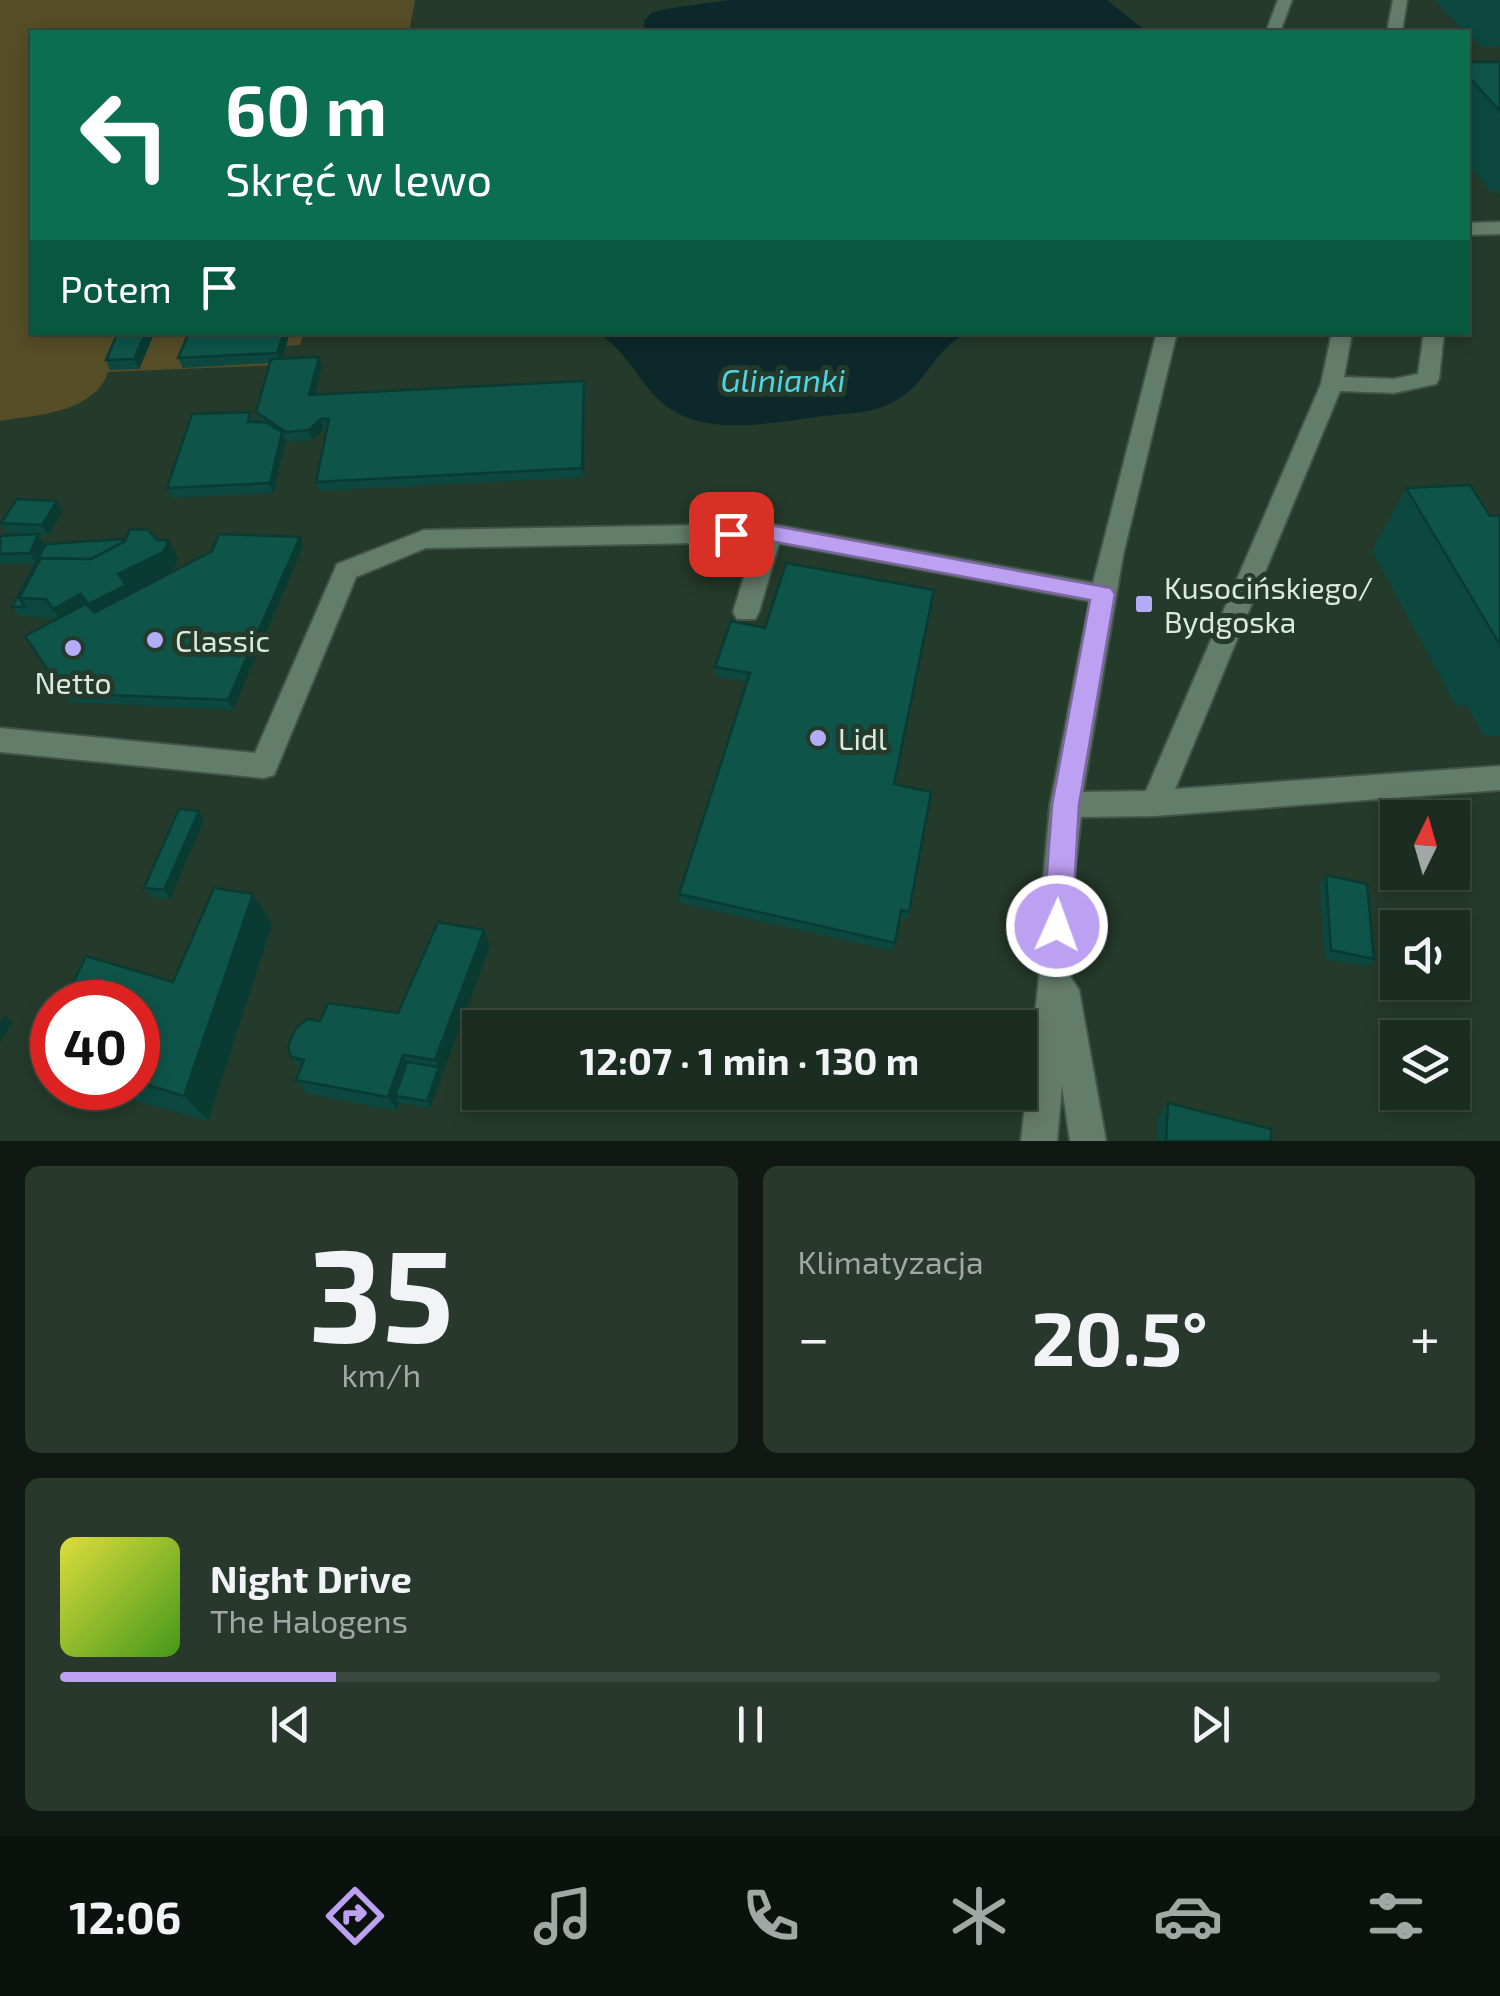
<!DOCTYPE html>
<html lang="pl">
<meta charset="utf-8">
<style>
body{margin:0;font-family:"Exo 2",sans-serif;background:#28382d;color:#f1f3f6;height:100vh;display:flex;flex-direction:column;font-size:38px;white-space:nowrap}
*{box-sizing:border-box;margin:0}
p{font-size:32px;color:#a0a7a5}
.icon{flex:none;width:55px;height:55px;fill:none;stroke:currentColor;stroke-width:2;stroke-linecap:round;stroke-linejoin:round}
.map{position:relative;height:1141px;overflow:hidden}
.sheet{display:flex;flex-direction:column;gap:25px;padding:25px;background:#0f1812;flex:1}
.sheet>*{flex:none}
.guide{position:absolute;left:30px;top:30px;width:1440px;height:305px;border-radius:0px;box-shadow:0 5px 15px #0003,0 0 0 2px #39483e;background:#0b6e4f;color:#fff;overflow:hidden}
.needle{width:65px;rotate:5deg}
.buttons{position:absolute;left:1380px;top:800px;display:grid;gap:20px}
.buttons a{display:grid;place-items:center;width:90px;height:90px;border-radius:0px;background:#1b2c20;box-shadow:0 5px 15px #0003,0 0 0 2px #39483e;font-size:50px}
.speed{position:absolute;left:30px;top:980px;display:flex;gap:20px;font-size:50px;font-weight:700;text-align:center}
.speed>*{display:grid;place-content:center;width:130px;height:130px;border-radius:50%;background:#1b2c20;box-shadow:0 5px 15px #0003,0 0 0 2px #39483e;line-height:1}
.speed .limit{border:15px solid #d22;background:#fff;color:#111}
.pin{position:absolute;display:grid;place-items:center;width:85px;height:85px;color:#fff;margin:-42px;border-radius:20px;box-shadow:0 5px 15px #0006}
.me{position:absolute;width:110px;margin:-55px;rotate:2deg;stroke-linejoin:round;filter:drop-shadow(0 0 8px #0008)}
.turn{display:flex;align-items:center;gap:35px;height:210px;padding:0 30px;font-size:45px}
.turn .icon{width:130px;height:130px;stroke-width:2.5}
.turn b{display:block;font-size:70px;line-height:85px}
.then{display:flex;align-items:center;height:95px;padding:0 30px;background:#0003;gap:20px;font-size:38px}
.big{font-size:75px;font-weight:700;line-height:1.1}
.sheet .widget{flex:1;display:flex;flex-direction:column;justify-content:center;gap:15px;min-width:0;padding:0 35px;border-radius:15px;background:#28382d}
.sheet .dial{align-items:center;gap:0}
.dial b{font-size:130px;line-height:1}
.song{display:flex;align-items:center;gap:30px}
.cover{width:120px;height:120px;border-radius:15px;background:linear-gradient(135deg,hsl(60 70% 55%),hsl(100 70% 35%))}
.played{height:10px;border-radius:5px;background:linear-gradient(90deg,#bca0f2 20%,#39483e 20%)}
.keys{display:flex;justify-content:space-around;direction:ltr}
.heat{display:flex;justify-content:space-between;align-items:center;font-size:55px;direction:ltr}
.sheet .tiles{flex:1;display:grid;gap:25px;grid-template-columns:1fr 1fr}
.widget:last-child{grid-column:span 2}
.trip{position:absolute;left:462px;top:1010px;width:575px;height:100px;border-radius:0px;background:#1b2c20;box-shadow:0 5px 15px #0003,0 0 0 2px #39483e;font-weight:700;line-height:100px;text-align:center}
.tabs{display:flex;height:160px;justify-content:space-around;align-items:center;background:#0b120d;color:#a0a7a5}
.tabs .icon{width:70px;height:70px}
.tabs .selected{color:#bca0f2}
.tabs b{font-size:45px;color:#f1f3f6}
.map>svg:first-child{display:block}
</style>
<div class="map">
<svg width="1500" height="1141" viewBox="0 0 1500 1141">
<rect width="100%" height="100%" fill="#243a2a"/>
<!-- green -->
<path fill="#554d27" d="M0,0H415L409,32H32V332L304,333L300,345L284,346L278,365L108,372C94,413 37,415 0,421Z"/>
<!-- water -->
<g fill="#0c282b">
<polygon points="730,0 1107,0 1147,32 645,32 644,21 651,13 665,9"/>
<path d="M598,333V332L968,333C937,345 927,383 897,400C873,414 850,413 823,416C776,422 708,438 666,406C640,386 627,350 598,333Z"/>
</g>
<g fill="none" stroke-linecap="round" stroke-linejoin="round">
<!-- minor casing -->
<g stroke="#415547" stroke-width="4">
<g id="minor">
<polygon points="1278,0 1292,0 1280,32 1266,32"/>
<polygon points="1393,0 1407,0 1402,32 1387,32"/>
<polygon points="1500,222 1500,234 1468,235 1468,223"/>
<polygon points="1157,332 1177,332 1123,555 1083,792 1146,791 1321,384 1332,332 1352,332 1344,377 1394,379 1418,374 1424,332 1444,332 1439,379 1436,384 1394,393 1340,391 1175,789 1500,766 1500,790 1155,816 1081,817 1072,892 1071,978 1079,990 1106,1141 1070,1141 1062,1086 1057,1141 1021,1141 1041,960 1042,892 1050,805 1090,601 779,543 759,612 755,619 737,619 733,612 755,542 426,548 356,577 274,775 264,778 0,752 0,728 255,753 337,564 424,530 770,524 1093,583"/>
</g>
</g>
<!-- minor -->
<use href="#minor" fill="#647d6a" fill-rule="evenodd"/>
</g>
<!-- wall -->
<g fill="#0c483f">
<polygon points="1434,0 1500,0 1500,46 1483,47 1469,36 1468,32 1465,32"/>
<polygon points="1468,62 1500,63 1500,194 1497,191 1490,191 1468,165"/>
<polygon points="155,332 139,369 110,370 106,360"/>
<polygon points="189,332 290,332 282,358 322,366 315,394 584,381 584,477 319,491 316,482 327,429 324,429 312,440 290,442 285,438 286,442 273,493 172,498 167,488 250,412 254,422 260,422 256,412 270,363 183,368 178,358"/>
<polygon points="1406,488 1490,516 1500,515 1500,736 1484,736 1467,705 1456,706 1372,551"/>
<polygon points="63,511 48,535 38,534 44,544 36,563 0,564 0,536 37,534 7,533 1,523"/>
<polygon points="300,537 303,547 233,710 69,702 25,636 58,619 19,616 12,607 46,544 157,540 178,559 173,571 131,594"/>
<polygon points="731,621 895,784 931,792 907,920 899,918 893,951 680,903 679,894 747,682 716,676 715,667"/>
<polygon points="204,820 170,899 150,897 144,888"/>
<polygon points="1326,875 1374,959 1367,967 1325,959 1320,884"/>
<polygon points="272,924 208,1121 91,1088 138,1088 138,1002"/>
<polygon points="490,946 430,1108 399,1103 397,1111 307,1094 296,1080 301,1070 291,1057 320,1021 398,1013"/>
<polygon points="52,1029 52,1066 41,1055"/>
<polygon points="1168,1103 1271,1141 1157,1141 1158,1117"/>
</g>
<!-- shaded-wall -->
<g fill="#0a3b33">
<polygon points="146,332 155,332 139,369 134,359"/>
<polygon points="284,332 290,332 281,363 277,353"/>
<polygon points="319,357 322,366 313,404 309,395"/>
<polygon points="584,381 585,391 584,477 582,468"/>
<polygon points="321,419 324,429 312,440 309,430"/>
<polygon points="282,432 286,442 273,493 270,483"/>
<polygon points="57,501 63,511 48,535 42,525"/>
<polygon points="38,534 44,544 36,563 30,553"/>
<polygon points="300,537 303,547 233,710 228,700"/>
<polygon points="169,540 178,559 173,571 130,593 136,604 100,623 88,604 118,574"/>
<polygon points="81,594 92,613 65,628 53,609"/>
<polygon points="199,811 204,820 170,899 164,890"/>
<polygon points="253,894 272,924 208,1121 184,1096"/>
<polygon points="484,930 490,946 430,1108 427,1101 439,1067 435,1060"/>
<polygon points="5,1015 13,1023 0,1042 0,1022"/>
<polygon points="403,1055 411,1069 395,1096 399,1103 397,1111 388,1097"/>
</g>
<!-- building -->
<g fill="#0e5449" stroke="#0a3b33" stroke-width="2.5">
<polygon points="1468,62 1498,62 1500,63 1500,111 1468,76"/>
<polygon points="118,332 146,332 134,359 106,360"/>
<polygon points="189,332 284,332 277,353 178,358"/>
<polygon points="319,357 309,395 584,381 582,468 316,482 329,419 321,419 309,430 286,432 256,412 271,359"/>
<polygon points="250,412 248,422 265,422 282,432 270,483 167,488 192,414"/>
<polygon points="1470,485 1490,516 1500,515 1500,645 1406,488"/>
<polygon points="17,499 57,501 42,525 1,523"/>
<polygon points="130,529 148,530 157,540 169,540 163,552 118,574 126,585 88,604 81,594 53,609 46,599 19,598 41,558 91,559 125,541"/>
<polygon points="38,534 30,553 0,554 0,536"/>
<polygon points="219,534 300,537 228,700 63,693 25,636 86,604 94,613 212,551"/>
<polygon points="126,539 125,541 91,559 41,558 19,598 25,607 12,607 46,544"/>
<polygon points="786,563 934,590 894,784 931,792 909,912 901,910 895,943 679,894 750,673 715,667 731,621 765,628"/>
<polygon points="179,809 199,811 164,890 144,888"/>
<polygon points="1326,875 1367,884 1374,959 1331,950"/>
<polygon points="214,888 253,894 184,1096 138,1082 138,1002 64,1002 86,956 173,982"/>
<polygon points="438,922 484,930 435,1060 403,1055 388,1097 296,1080 304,1060 291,1057 288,1046 296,1028 307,1019 320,1021 328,1003 398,1013"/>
<polygon points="52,1029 52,1058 41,1055"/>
<polygon points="407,1062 439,1067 427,1101 395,1096"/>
<polygon points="1168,1103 1271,1129 1271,1141 1166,1141"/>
</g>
<!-- route -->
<polygon fill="#bca0f2" stroke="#7a689d" stroke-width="2.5" points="770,525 1111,588 1115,594 1079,805 1072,926 1067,935 1057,939 1047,935 1043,926 1052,805 1090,600 770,541 731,542 720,534 731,526"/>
<!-- markers -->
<g fill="#b4acf9" stroke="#243a2a" stroke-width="4">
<rect x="1134" y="594" width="20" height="20" rx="5"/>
<circle cx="155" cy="640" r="10"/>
<circle cx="73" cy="648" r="10"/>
<circle cx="818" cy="738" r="10"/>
</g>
<g text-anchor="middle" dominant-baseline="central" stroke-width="10" stroke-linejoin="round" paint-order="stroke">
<!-- poi labels -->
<g font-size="30" fill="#dce9df" stroke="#243a2a" text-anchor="start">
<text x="1164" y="587">Kusocińskiego/<tspan x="1164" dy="34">Bydgoska</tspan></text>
<text x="175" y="640">Classic</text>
<text x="73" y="682" text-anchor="middle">Netto</text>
<text x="838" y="738">Lidl</text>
</g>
<!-- water labels -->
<g font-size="32" font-style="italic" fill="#4fd4e4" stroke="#243a2a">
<text x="783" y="379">Glinianki</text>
</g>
</g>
</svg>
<div class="buttons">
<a><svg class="needle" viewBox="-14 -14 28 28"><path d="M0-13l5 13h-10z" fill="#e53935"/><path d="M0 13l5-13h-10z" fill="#a0a7a5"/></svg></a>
<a><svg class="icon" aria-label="sound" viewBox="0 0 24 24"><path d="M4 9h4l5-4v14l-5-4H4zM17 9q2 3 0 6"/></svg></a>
<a><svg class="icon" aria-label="layers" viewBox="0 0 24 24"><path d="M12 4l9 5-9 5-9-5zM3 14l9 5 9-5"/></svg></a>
</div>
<div class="speed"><div class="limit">40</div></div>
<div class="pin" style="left:731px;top:534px;background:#d93025"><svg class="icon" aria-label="arrive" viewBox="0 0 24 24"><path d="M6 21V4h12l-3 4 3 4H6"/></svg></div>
<svg class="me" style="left:1057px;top:926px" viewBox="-20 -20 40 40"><circle r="17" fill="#bca0f2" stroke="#fff" stroke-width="3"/><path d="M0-11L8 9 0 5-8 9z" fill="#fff"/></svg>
<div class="trip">12:07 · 1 min · 130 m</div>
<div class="guide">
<div class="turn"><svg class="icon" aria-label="left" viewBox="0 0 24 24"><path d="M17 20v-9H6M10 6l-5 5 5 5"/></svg><div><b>60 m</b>Skręć w lewo</div></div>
<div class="then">Potem<svg class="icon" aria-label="arrive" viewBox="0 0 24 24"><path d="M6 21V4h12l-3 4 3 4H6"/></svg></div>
</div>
</div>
<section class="sheet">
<div class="tiles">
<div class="widget dial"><b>35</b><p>km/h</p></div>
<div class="widget"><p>Klimatyzacja</p>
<div class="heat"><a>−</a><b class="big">20.5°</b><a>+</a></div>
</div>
<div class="widget">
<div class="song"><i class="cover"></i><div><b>Night Drive</b><p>The Halogens</p></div></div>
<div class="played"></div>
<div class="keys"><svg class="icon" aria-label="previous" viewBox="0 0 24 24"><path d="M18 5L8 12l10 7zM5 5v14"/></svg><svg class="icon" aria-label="pause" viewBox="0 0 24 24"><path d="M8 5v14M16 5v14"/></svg><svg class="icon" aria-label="next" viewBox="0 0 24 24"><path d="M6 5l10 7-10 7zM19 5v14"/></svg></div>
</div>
</div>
</section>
<nav class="tabs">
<b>12:06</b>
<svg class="icon selected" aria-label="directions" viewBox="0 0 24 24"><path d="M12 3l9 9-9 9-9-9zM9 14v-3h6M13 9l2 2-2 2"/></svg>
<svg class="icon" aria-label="music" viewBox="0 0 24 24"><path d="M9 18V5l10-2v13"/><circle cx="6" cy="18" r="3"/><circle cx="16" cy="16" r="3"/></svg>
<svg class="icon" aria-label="phone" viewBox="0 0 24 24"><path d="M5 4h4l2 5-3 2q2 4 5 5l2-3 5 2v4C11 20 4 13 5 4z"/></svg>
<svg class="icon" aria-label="climate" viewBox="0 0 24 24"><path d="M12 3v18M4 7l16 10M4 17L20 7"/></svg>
<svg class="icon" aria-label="car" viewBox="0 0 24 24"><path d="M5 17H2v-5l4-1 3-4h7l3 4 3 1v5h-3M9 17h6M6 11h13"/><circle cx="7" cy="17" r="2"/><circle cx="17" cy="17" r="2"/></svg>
<svg class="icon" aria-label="filters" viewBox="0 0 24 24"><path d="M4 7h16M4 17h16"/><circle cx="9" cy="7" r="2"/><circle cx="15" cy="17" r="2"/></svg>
</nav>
